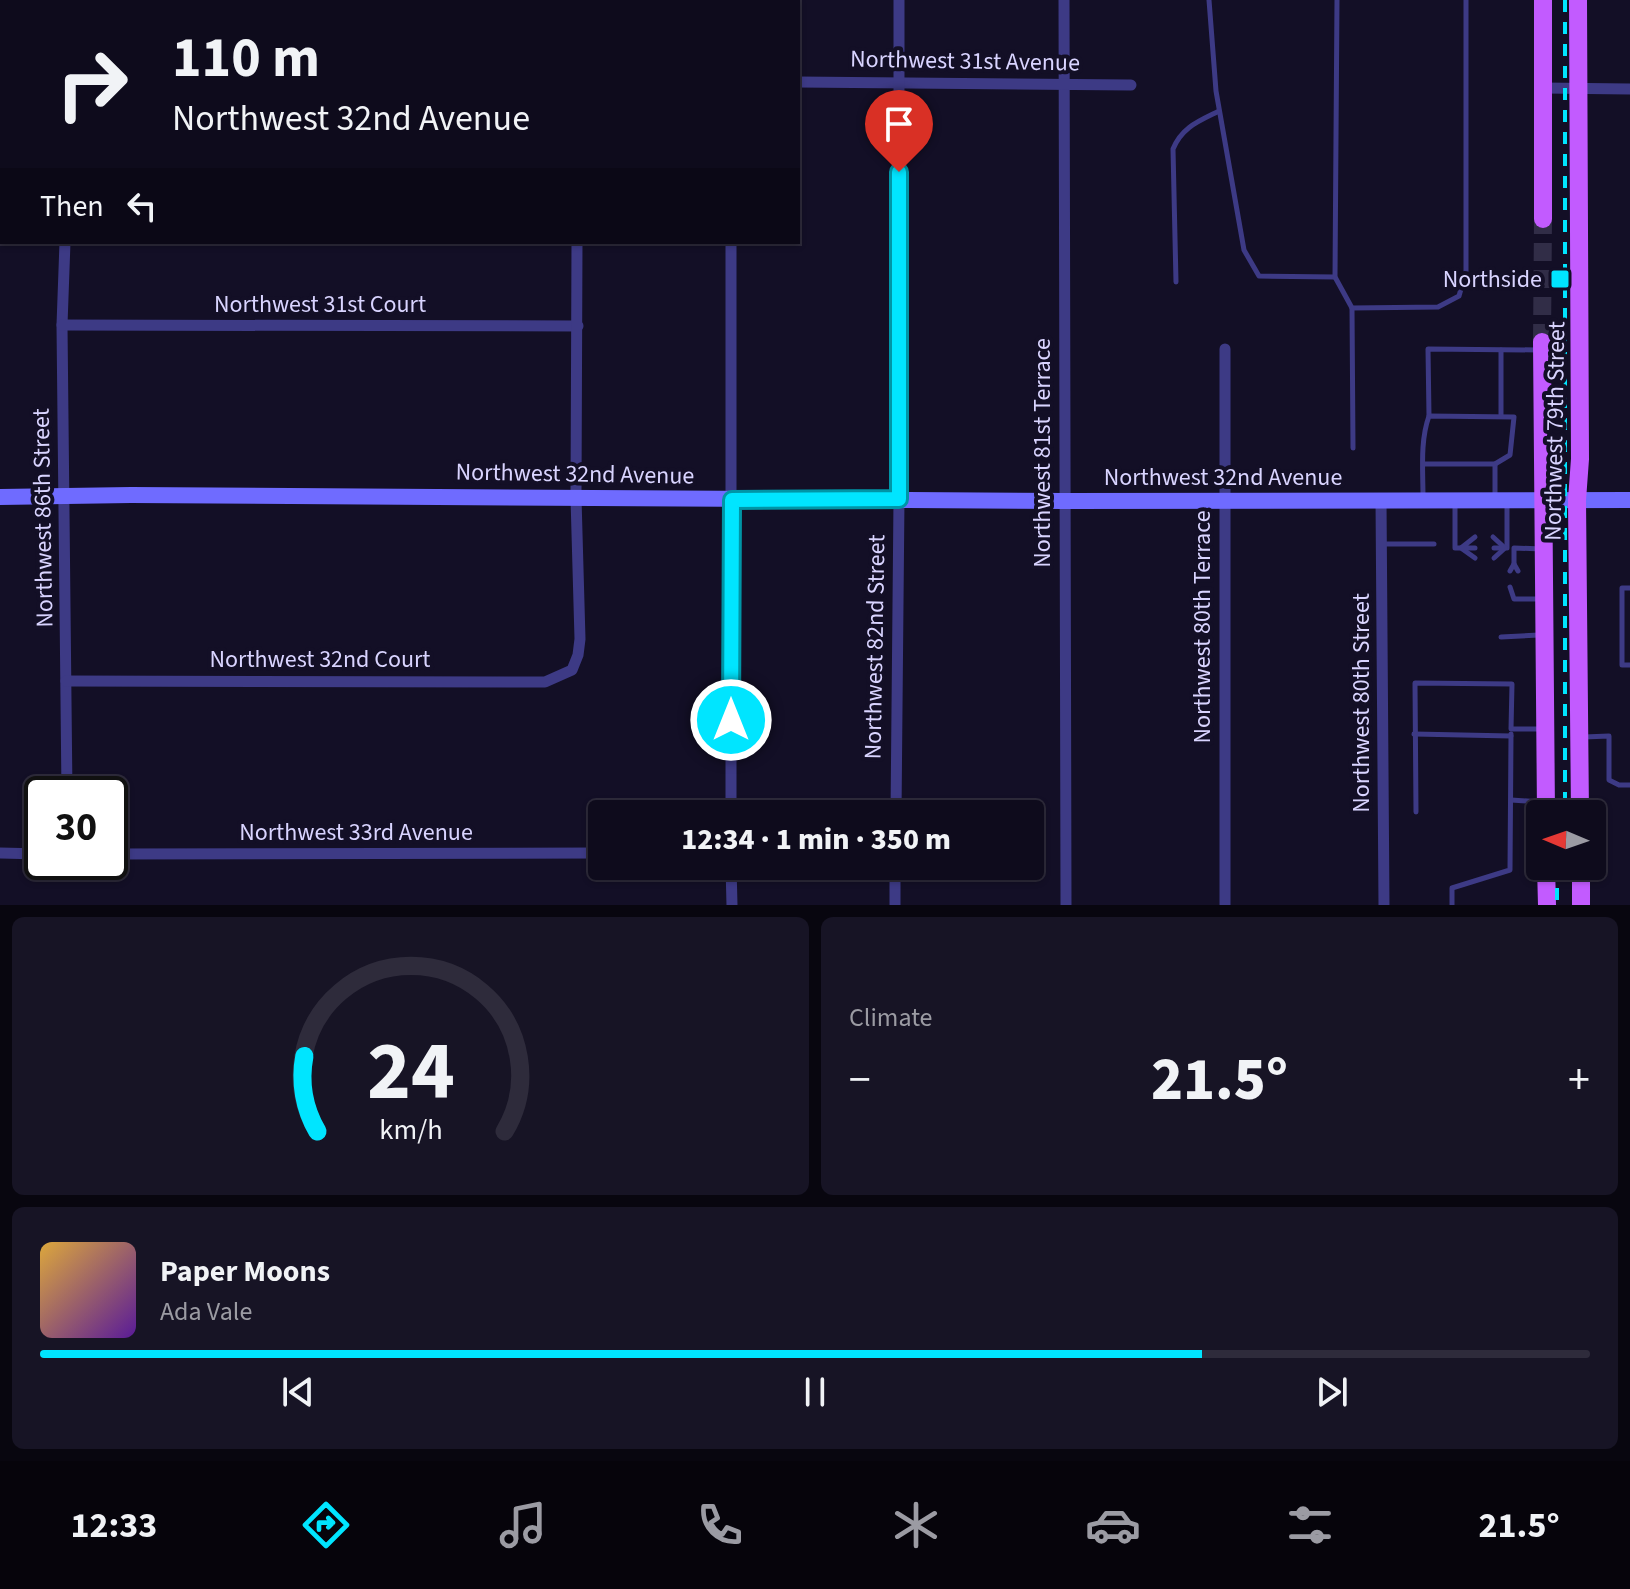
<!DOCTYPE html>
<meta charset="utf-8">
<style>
body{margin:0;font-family:"Source Sans 3",sans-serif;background:#171425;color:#f1f3f6;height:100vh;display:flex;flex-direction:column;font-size:30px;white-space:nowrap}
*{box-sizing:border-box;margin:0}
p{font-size:26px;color:#9b9ba3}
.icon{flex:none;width:44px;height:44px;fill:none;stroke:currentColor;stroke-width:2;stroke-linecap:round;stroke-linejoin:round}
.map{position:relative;height:905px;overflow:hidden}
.drawer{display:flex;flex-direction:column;gap:12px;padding:12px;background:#08060f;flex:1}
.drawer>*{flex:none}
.banner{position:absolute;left:0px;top:0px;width:800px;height:244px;box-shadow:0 2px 6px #0004,0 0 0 2px #2e2b3b;background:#0e0b1c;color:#f1f3f6;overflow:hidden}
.needle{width:52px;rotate:272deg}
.fabs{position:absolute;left:1526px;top:800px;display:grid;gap:16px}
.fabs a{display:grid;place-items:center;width:80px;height:80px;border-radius:8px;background:#0e0b1c;box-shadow:0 2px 6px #0004,0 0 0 2px #2e2b3b;font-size:40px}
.speed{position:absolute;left:24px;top:776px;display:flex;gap:16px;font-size:40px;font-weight:700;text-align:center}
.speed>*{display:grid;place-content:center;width:104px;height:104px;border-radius:50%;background:#0e0b1c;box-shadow:0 2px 6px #0004,0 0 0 2px #2e2b3b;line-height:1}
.speed .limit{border:4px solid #111;border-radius:12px;background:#fff;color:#111}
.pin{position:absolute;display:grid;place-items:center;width:68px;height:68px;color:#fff;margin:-82px -34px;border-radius:50% 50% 50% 0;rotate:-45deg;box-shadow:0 0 8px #0007}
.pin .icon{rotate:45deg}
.me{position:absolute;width:88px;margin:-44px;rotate:0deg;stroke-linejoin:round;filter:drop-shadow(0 0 6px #0008)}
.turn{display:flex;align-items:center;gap:28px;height:168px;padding:0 40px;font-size:36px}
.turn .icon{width:104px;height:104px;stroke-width:2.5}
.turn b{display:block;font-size:56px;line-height:68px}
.then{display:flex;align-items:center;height:76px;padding:0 40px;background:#0003;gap:16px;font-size:30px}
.big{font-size:60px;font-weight:800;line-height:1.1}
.drawer .tile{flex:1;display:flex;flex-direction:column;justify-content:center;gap:12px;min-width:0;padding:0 28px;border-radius:12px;background:#171425}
.drawer .dial{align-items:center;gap:0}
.dial svg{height:208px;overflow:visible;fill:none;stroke:#2e2b3b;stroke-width:7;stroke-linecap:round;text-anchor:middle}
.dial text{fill:#f1f3f6;stroke:none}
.song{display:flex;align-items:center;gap:24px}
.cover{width:96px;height:96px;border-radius:12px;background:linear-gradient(135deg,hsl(40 70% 55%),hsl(270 70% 35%))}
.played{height:8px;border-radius:4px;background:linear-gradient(90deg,#00e5ff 75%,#2e2b3b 75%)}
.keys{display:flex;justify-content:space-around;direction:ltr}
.heat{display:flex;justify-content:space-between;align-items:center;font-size:44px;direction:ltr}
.drawer .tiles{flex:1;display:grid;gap:12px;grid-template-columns:1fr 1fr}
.tile:last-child{grid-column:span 2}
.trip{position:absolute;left:588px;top:800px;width:456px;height:80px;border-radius:8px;background:#0e0b1c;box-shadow:0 2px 6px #0004,0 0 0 2px #2e2b3b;font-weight:800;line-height:80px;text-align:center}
.dock{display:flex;height:128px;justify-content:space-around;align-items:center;background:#06040b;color:#9b9ba3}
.dock .icon{width:56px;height:56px}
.dock .selected{color:#00e5ff}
.dock b{font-size:36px;color:#f1f3f6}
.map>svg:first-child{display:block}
</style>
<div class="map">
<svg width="1630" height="905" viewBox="0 0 1630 905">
<rect width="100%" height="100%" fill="#130f26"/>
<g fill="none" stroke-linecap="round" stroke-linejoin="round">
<!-- primary-tunnel -->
<polyline stroke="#312d47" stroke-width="18" stroke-dasharray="18 9" stroke-linecap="butt" points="1542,342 1543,219"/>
<!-- service -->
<g stroke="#3d3a85" stroke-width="5">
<polyline points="1209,0 1216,91 1244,250 1259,276 1335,277"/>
<polyline points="1337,0 1335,277 1352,308 1438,307 1459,296 1466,271 1466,0"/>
<path d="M1176,282L1173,149C1182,127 1199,121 1219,111"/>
<polyline points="1352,308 1353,448"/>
<polyline points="1501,350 1501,416"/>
<polyline points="1429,416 1428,349 1538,350"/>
<polyline points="1495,464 1495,499"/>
<path d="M1423,497C1423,470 1420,441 1429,416L1514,417L1510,455L1495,464H1423"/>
<polyline points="1455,504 1455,548 1461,548 1475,558"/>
<polyline points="1507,505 1507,548"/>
<polyline points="1475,537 1461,548 1475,548"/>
<polyline points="1493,537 1505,548 1494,558"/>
<polyline points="1383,544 1434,544"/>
<polyline points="1494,548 1505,548"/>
<polyline points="1514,564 1514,548 1542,549"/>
<polyline points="1510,571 1514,564 1518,571"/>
<polyline points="1510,587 1514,599 1538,599"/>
<polyline points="1630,588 1622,588 1622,665 1630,665"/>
<polyline points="1501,637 1539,635"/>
<polyline points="1414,734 1511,736 1511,734"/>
<polyline points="1584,737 1609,736 1609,780 1619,785 1630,785"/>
<polyline points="1511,800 1541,802"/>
<polyline points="1416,812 1415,683 1512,684 1511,729 1540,729"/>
<polyline points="1452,905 1452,888 1510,870 1511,736"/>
</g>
<!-- minor -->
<g stroke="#3d3a85" stroke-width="11">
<polyline points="56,0 58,2"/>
<polyline points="1064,0 1066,905"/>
<polyline points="198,2 267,0"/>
<polyline points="577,2 577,0"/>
<polyline points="733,2 733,0"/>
<polyline points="798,82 1131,85"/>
<polyline points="1543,88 1630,89"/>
<polyline points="65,242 62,325 67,794"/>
<polyline points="62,325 578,326"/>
<polyline points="1225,349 1225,905"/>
<polyline points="1381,500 1384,905"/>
<polyline points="66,681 545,682 572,670 578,655 580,639 576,498 577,242"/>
<polyline points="731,814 731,242"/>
<polyline points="896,814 899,499 899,0"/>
<polyline points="0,853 42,854"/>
<polyline points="110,854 602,853"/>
<polyline points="731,866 732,905"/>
<polyline points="895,905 895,866"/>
</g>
<!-- secondary -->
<polyline stroke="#6f6bff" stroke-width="16" points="0,497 131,495 1065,501 1630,500"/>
<!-- primary -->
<g stroke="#c25bff" stroke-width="18">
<polyline points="1543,0 1543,219"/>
<polyline points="1578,0 1580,459 1577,500 1580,814"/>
<polyline points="1542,342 1546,814"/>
<polyline points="1546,866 1547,905"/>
<polyline points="1581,866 1581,905"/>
</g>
<!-- rail -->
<g stroke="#00e5ff" stroke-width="4" stroke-dasharray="12 10" stroke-linecap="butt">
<polyline points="1565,0 1565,814"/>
<polyline points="1557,866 1557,905"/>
</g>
</g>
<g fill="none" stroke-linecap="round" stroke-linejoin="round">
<!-- route casing -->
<g stroke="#0095a6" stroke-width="20">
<polyline id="route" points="731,720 732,500 899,499 899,172"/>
</g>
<!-- route -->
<use href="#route" stroke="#00e5ff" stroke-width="14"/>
</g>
<!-- markers -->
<rect fill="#00e5ff" stroke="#130f26" stroke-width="3" x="1550" y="269" width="20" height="20" rx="4"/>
<g text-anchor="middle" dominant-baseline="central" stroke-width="8" stroke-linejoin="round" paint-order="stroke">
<!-- street labels -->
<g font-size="24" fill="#d9d4ff" stroke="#130f26">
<text transform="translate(965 61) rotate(1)">Northwest 31st Avenue</text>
<text x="320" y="304">Northwest 31st Court</text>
<text transform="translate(1555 431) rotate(-89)">Northwest 79th Street</text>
<text transform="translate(1042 453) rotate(-90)">Northwest 81st Terrace</text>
<text transform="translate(575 474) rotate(1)">Northwest 32nd Avenue</text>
<text x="1223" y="477">Northwest 32nd Avenue</text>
<text transform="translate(43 518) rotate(-91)">Northwest 86th Street</text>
<text transform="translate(1202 627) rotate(-90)">Northwest 80th Terrace</text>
<text transform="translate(875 647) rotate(-89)">Northwest 82nd Street</text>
<text x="320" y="659">Northwest 32nd Court</text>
<text transform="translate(1361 703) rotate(-90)">Northwest 80th Street</text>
<text x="356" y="832">Northwest 33rd Avenue</text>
</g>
<!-- poi labels -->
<g font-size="24" fill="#d9d4ff" stroke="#130f26" text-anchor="end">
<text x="1542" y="279">Northside</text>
</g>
</g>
</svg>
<div class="fabs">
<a><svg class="needle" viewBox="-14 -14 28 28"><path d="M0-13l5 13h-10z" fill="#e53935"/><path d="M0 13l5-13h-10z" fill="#9b9ba3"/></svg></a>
</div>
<div class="speed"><div class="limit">30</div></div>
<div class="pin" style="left:899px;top:172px;background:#d93025"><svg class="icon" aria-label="arrive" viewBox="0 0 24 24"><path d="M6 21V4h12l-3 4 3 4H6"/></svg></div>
<svg class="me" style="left:731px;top:720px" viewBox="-20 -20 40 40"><circle r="17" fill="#00e5ff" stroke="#fff" stroke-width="3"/><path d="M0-11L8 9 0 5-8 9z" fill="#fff"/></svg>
<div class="trip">12:34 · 1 min · 350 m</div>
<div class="banner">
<div class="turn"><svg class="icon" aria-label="right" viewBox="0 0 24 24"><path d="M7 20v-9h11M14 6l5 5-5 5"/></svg><div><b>110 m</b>Northwest 32nd Avenue</div></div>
<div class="then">Then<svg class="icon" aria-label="left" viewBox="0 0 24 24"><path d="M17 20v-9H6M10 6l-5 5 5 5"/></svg></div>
</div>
</div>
<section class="drawer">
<div class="tiles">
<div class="tile dial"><svg viewBox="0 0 100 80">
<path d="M14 69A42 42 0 1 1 86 69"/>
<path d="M14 69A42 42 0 0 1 9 40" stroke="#00e5ff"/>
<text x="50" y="56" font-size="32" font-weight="700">24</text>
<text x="50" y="72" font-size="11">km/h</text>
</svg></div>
<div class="tile"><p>Climate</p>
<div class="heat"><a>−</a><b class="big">21.5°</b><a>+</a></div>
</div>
<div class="tile">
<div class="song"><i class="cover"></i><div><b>Paper Moons</b><p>Ada Vale</p></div></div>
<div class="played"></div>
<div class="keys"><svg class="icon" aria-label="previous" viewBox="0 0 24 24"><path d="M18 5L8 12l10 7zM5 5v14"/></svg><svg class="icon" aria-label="pause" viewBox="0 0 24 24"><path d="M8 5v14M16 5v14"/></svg><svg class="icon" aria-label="next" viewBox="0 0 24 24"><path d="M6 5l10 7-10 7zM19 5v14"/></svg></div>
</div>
</div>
</section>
<nav class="dock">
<b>12:33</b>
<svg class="icon selected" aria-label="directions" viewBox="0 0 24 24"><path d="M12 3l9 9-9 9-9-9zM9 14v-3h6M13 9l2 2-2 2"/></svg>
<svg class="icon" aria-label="music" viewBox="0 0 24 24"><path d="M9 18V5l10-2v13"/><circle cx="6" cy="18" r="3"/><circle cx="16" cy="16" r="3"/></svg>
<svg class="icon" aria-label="phone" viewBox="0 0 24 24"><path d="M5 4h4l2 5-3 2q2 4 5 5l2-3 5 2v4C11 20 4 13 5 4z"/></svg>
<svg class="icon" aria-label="climate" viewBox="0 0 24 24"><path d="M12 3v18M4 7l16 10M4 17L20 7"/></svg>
<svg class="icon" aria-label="car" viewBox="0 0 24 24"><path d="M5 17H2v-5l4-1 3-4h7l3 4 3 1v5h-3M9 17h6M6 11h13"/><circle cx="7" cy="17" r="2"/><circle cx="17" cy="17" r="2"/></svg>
<svg class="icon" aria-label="filters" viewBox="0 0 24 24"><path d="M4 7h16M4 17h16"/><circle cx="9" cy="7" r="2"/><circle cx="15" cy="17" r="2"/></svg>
<b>21.5°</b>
</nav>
